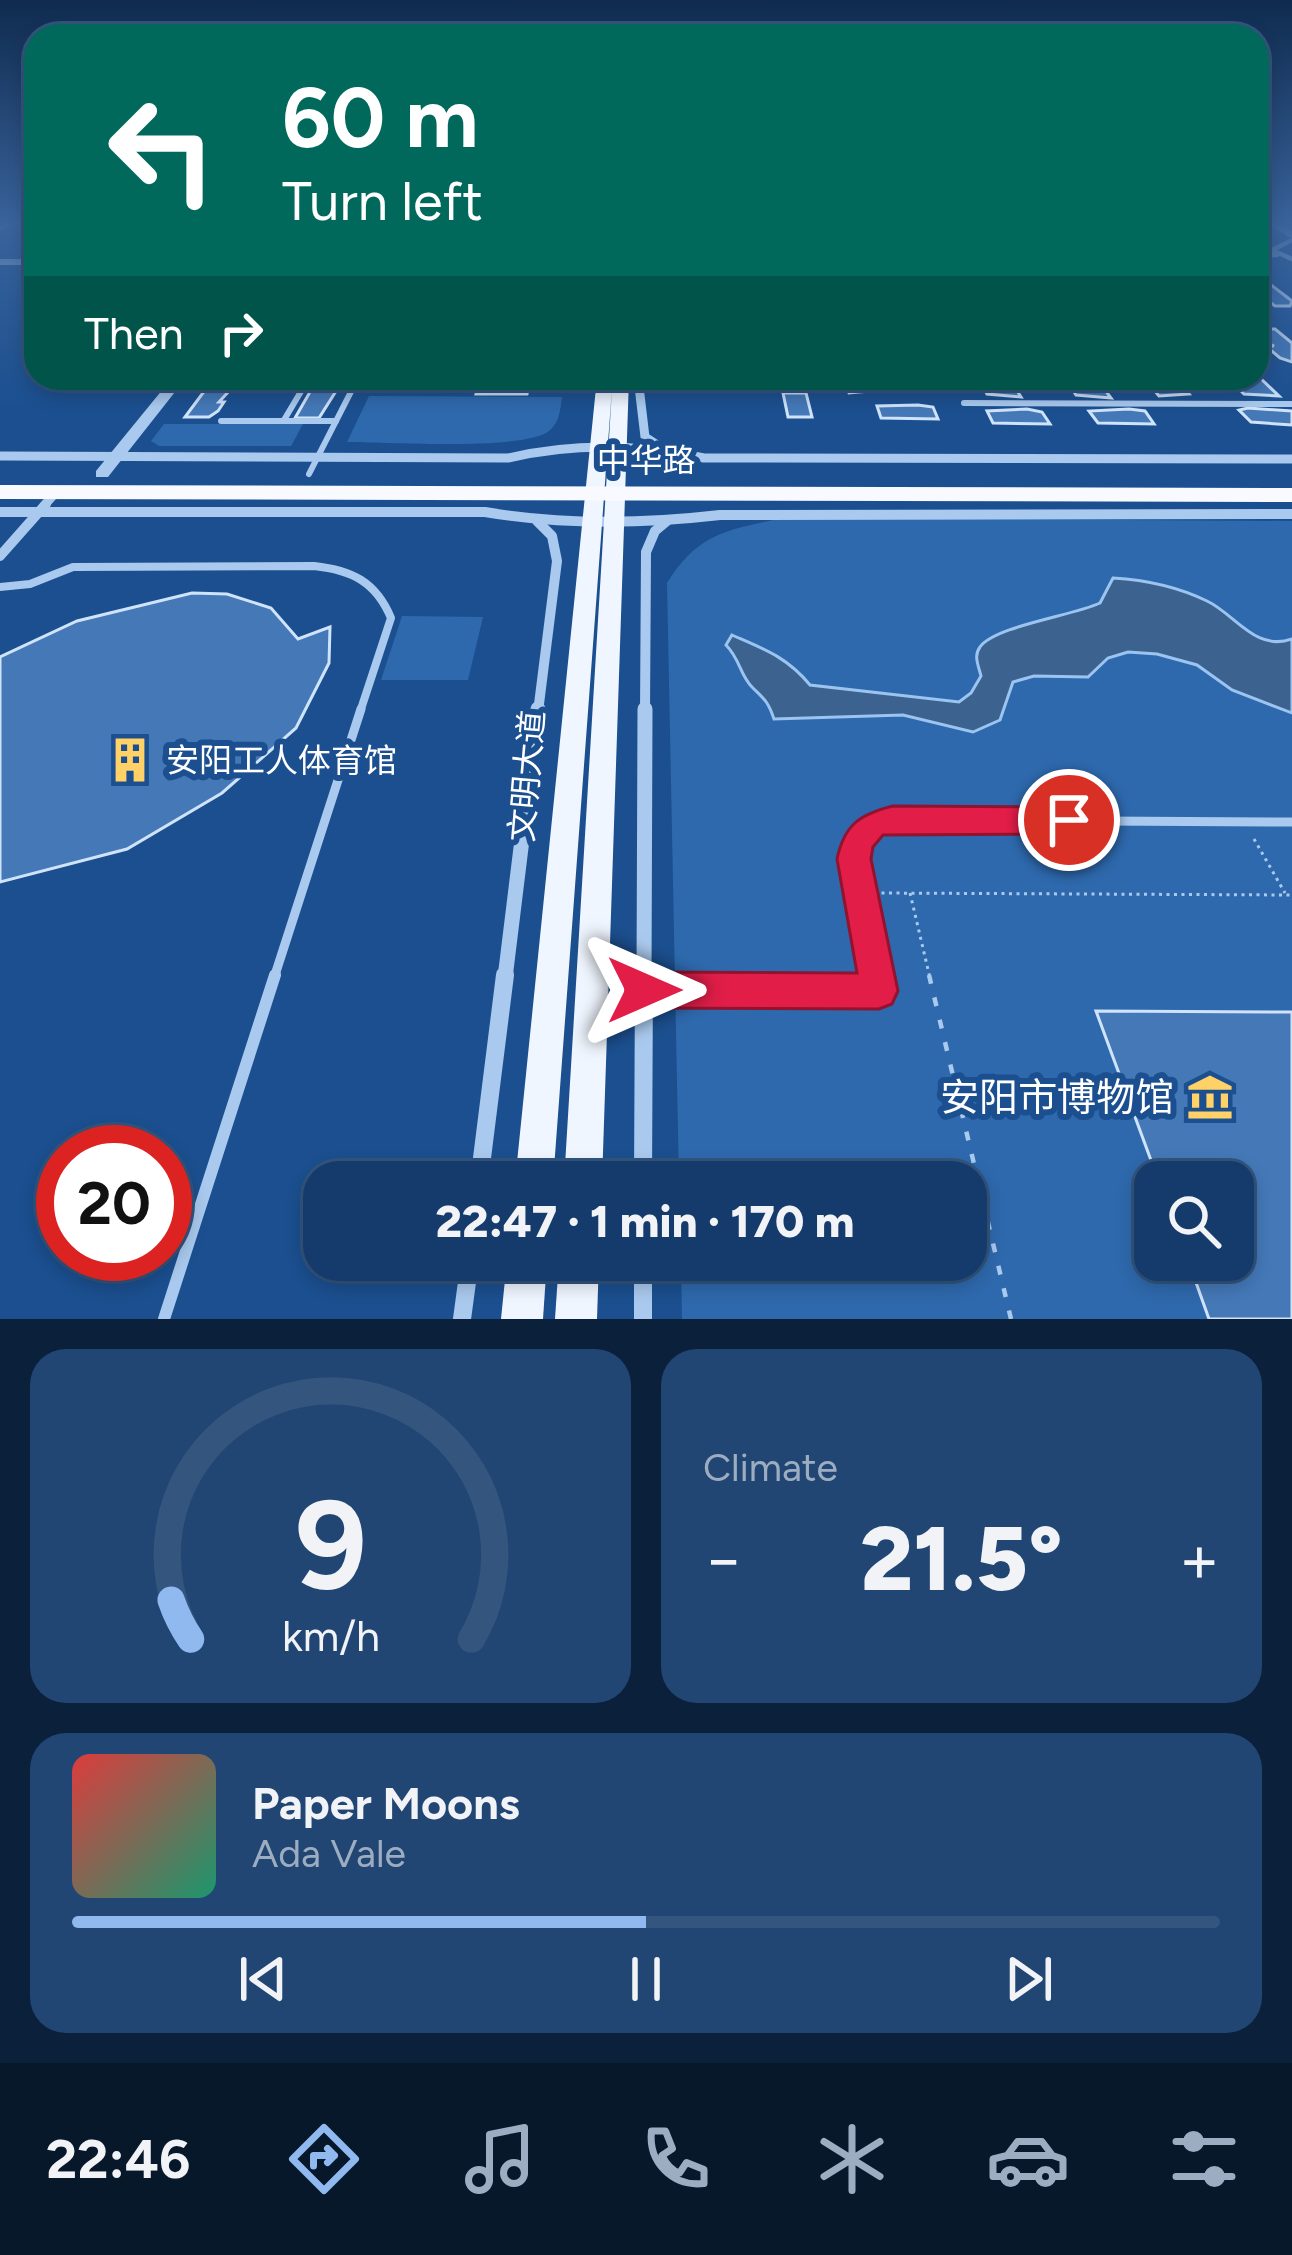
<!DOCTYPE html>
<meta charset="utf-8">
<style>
body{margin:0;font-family:Figtree,"Noto Sans SC",sans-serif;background:#214673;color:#f1f3f6;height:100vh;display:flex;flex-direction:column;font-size:45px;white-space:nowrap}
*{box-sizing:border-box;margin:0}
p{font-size:39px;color:#9dadc1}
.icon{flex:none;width:66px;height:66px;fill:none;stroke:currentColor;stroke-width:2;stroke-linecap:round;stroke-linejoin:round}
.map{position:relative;height:1319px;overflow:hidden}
.side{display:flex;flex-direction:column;gap:30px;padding:30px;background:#0b203b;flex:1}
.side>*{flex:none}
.top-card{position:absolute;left:24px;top:24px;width:1245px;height:366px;border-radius:36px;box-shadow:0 6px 18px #0003,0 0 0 3px #33557e;background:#00695c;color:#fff;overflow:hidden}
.tools{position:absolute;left:1134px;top:1161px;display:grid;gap:24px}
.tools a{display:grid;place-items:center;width:120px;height:120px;border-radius:24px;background:#143b6b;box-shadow:0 6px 18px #0003,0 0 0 3px #33557e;font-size:60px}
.speed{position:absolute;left:36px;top:1125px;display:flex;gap:24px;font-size:60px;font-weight:700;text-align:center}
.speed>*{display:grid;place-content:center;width:156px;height:156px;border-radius:50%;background:#143b6b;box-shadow:0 6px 18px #0003,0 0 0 3px #33557e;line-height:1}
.speed .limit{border:18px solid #d22;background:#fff;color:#111}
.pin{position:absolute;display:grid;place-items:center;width:102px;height:102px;color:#fff;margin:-51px;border:6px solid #fff;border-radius:50%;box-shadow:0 3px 12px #0007}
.me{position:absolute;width:132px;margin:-66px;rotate:90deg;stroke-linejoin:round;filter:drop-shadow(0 0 9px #0008)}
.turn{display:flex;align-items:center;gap:42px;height:252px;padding:0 60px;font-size:54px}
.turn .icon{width:156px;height:156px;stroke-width:2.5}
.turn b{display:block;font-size:84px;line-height:102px}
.then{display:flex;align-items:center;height:114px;padding:0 60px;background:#0003;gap:24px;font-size:45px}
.big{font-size:90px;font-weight:800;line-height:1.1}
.side .tile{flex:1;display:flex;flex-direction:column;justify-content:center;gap:18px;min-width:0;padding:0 42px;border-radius:36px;background:#214673}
.side .dial{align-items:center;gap:0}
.dial svg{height:312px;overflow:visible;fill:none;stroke:#33557e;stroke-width:7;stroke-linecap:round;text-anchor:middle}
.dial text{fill:#f1f3f6;stroke:none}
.song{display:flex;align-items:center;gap:36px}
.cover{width:144px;height:144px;border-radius:18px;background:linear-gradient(135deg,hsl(0 70% 55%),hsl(160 70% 35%))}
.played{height:12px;border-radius:6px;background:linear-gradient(90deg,#90b9f0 50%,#33557e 50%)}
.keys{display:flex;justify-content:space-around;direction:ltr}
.heat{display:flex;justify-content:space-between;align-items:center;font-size:66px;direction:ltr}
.side .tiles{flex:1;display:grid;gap:30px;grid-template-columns:1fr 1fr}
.tile:last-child{grid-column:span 2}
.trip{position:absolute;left:303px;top:1161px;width:684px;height:120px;border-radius:36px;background:#143b6b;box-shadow:0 6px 18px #0003,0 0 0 3px #33557e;font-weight:800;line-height:120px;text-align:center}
.dock{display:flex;height:192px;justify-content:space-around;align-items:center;background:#08182b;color:#9dadc1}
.dock .icon{width:84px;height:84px}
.dock .selected{color:#90b9f0}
.dock b{font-size:54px;color:#f1f3f6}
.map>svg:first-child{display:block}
</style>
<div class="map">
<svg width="1292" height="1319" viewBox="0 0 1292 1319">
<rect width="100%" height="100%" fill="#1b4f8f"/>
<!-- green -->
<g fill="#2e69ad" fill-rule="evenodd">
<path d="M369,396L562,397C560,410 560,422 549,431C524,451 385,442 347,442Z"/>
<polygon points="164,424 303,424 291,446 159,446 151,441"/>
<path d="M783,518L1292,521V1319H682L681,1260H966V1182H679L667,583C699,532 728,530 783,518ZM1155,1182H1233V1260H1155Z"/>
<polygon points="402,616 483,617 468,680 381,680"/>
</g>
<!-- water -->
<path fill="#3c6290" stroke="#9cc4f0" stroke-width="3" d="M1113,578C1147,580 1176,586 1207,601C1235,614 1255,652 1292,639V713L1232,690L1197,665L1157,654L1128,652L1108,658L1088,677L1034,676L1013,682L1000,720L973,732L903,715L774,719C768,701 764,699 752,687C740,675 740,659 726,645L732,635C764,649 787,657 810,685L959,702L971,693L981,676C979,667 973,656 980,647C995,626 1072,616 1100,603Z"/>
<!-- building -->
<g fill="#4478b7" stroke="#cfe3fa" stroke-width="3">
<polygon points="1257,274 1292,301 1290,306 1275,306 1257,292"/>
<polygon points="1257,329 1275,329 1292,343 1292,362 1280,358 1266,346 1274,346 1257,338"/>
<polygon points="1257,375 1279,396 1244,394 1231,381"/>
<polygon points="214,378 240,379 219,402 224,402 218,411 209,417 185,417"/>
<polygon points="318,378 343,380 319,418 295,418"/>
<polygon points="480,378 530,378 527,394 476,394"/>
<polygon points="762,378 794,378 797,392 764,389"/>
<polygon points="844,378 878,378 882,390 849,393"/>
<polygon points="987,378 1009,378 1021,397 987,394 980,381 989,381"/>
<polygon points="1075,378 1096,378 1111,398 1076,395 1067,381 1078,381"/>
<polygon points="1144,378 1177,380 1189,394 1159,396"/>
<polygon points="783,393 806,393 812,417 788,417"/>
<polygon points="918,405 933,407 938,419 881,418 877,406"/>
<polygon points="1248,408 1292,411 1292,425 1251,422 1239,410"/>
<polygon points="1027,409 1042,412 1050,424 993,423 987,411"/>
<polygon points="1129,409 1145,411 1154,424 1098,423 1089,411"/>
<polygon points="192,593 227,594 271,608 298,639 330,627 329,663 296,728 222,793 127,849 0,882 0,657 77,621"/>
<polygon points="1096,1011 1292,1012 1292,1319 1209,1319 1188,1260 1233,1260 1233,1182 1159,1182"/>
</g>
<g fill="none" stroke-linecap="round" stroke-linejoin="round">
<!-- path-far1 -->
<g stroke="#a9c9ee" stroke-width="3" stroke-dasharray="3 4.5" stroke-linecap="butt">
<polyline points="1254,839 1285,893"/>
<polyline points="874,893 1292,895"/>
<polyline points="910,893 930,978"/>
</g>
<!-- path -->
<polyline stroke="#a9c9ee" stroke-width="4.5" stroke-dasharray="9 14" stroke-linecap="butt" points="929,975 1011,1319"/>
<!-- service-far4 -->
<g stroke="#a9c9ee" stroke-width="4.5">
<polyline points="36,238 28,249 36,253"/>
<polyline points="1292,240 1272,250 1292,259"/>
<polyline points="1257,250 1272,250"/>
<polyline points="1257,255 1277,255"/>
</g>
<!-- service-far3 -->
<g stroke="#a9c9ee" stroke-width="6">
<polyline points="354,387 449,387 452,378"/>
<polyline points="964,403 1292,404"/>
<polyline points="284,420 309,378"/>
<polyline points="221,421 336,421"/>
<polyline points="309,474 358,378"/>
</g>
<!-- service-far2 -->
<path stroke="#a9c9ee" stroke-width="8" d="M0,587L30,584L73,567L314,566C352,570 376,582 391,618L360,712"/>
<!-- service-far1 -->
<g stroke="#a9c9ee" stroke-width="9">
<polyline points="274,978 361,709"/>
<path d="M877,978C867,930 828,837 893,820L1292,822"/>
</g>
<!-- service -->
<g stroke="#a9c9ee" stroke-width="12">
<polyline points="647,990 879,991 876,975"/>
<polyline points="164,1319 275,975"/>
</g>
<!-- minor-far4 -->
<polyline stroke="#a9c9ee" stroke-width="6" points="0,228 7,223"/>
<!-- minor-far3 -->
<g stroke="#a9c9ee" stroke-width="9">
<polyline points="638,378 645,437 662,448"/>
<path d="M0,456L508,458C572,443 640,444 704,458L1292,459"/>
<polyline points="43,507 56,492"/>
</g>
<!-- minor-far2 -->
<g stroke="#a9c9ee" stroke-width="10">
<path d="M0,512H485C562,525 642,524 720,515L1292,514"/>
<polyline points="537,521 552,536 557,561 538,712"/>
<polyline points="0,556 46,504"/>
<polyline points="645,712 646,552 655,531 667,521"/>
</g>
<!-- minor-far1 -->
<g stroke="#a9c9ee" stroke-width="15">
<polyline points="505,978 538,709"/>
<polyline points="644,978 645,709"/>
</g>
<!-- minor -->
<g stroke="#a9c9ee" stroke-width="18">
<polyline points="479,1182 505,975"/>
<polyline points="643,1182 644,975"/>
<polyline points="643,1260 643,1319"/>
<polyline points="462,1319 470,1260"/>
</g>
<!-- tertiary -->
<g fill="#a9c9ee" fill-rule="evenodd">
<polygon points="1267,223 1279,223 1292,231 1292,239"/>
<rect x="0" y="259" width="36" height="6"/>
<polygon points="172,378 186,378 108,477 96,477 96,471"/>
</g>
<!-- primary -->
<g fill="#f0f6ff" fill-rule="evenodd">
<polygon points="597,378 629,378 602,1182 564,1182 612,389 553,1182 515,1182"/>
<polygon points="507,1260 547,1260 543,1319 501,1319"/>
<polygon points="559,1260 599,1260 597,1319 555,1319"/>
</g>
<!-- trunk -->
<polygon fill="#f8faff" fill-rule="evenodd" points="0,485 1292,488 1292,502 0,499"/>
</g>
<!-- sky -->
<linearGradient id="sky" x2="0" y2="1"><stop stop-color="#0f2b4f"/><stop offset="0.55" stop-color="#39639b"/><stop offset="1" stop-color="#39639b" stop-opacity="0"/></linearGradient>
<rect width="1292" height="408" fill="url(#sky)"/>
<!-- route -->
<path fill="#e11d48" stroke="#92132f" stroke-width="3" d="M893,806L1069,807L1080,811L1085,820L1080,830L1069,834L883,835L873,847L871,859L898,991L892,1004L879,1009L644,1008L631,1003L625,990L631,977L644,972L857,973L837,859C844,825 860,814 893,806Z"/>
<!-- icons -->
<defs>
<g id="building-bare" transform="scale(3.6)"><path d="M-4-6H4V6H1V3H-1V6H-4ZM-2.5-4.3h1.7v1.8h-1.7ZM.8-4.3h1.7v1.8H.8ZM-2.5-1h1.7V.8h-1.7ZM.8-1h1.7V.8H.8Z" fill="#ffd166" stroke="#1b4f8f" stroke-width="2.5" paint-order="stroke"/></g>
<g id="museum-bare" transform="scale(3.6)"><path d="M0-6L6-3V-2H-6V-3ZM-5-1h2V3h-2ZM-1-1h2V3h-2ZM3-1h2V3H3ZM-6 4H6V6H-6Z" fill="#ffd166" stroke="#1b4f8f" stroke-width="2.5" paint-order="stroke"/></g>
</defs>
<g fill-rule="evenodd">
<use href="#building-bare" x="130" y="760"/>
<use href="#museum-bare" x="1210" y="1097"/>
</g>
<g text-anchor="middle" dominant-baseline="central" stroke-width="12" stroke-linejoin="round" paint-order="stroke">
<!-- street labels -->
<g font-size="33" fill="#fff" stroke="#1b4f8f">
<text x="646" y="460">中华路</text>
<text transform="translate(527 776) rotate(-85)">文明大道</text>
</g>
<!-- poi labels -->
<g font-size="33" fill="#fff" stroke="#1b4f8f" text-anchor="start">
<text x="166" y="760">安阳工人体育馆</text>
</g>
<!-- near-poi labels -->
<g font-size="39" fill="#fff" stroke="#1b4f8f" text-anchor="end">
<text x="1174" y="1097">安阳市博物馆</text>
</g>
</g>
</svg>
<div class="tools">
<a><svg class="icon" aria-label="search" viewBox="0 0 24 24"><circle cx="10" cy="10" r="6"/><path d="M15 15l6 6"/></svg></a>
</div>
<div class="speed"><div class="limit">20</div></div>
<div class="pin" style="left:1069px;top:820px;background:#d93025"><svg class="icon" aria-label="arrive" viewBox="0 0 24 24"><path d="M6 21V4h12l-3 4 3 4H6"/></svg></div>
<svg class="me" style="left:644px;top:990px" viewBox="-20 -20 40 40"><path d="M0-17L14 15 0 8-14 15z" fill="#e11d48" stroke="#fff" stroke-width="4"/></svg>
<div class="trip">22:47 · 1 min · 170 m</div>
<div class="top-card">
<div class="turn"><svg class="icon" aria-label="left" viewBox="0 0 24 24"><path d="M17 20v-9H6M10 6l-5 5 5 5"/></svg><div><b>60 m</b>Turn left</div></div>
<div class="then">Then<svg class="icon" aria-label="right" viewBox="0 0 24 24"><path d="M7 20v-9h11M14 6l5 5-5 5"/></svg></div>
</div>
</div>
<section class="side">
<div class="tiles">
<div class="tile dial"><svg viewBox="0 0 100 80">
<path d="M14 69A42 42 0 1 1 86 69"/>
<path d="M14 69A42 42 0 0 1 9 59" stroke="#90b9f0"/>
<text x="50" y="56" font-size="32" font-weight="700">9</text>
<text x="50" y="72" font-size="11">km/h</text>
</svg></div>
<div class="tile"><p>Climate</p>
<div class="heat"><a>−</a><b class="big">21.5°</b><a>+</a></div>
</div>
<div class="tile">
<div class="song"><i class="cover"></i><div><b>Paper Moons</b><p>Ada Vale</p></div></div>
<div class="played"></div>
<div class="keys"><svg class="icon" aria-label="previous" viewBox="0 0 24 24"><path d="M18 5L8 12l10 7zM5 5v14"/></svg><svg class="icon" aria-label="pause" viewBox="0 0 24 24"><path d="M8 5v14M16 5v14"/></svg><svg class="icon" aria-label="next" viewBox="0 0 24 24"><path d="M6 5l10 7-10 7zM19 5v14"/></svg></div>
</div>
</div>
</section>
<nav class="dock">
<b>22:46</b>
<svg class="icon selected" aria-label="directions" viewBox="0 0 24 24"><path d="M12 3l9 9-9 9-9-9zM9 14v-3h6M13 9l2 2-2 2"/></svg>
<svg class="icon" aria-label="music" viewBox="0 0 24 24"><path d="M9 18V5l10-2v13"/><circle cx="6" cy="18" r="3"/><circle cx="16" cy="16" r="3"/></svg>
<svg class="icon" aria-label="phone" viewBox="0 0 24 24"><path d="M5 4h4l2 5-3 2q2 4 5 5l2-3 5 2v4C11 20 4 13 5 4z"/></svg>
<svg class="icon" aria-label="climate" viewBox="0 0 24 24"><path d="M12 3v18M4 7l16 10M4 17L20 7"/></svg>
<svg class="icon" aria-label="car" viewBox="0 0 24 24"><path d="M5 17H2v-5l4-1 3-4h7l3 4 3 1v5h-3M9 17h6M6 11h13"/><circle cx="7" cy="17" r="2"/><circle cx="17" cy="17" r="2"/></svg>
<svg class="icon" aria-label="filters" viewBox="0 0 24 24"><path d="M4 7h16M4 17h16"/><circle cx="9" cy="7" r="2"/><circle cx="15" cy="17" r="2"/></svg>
</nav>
